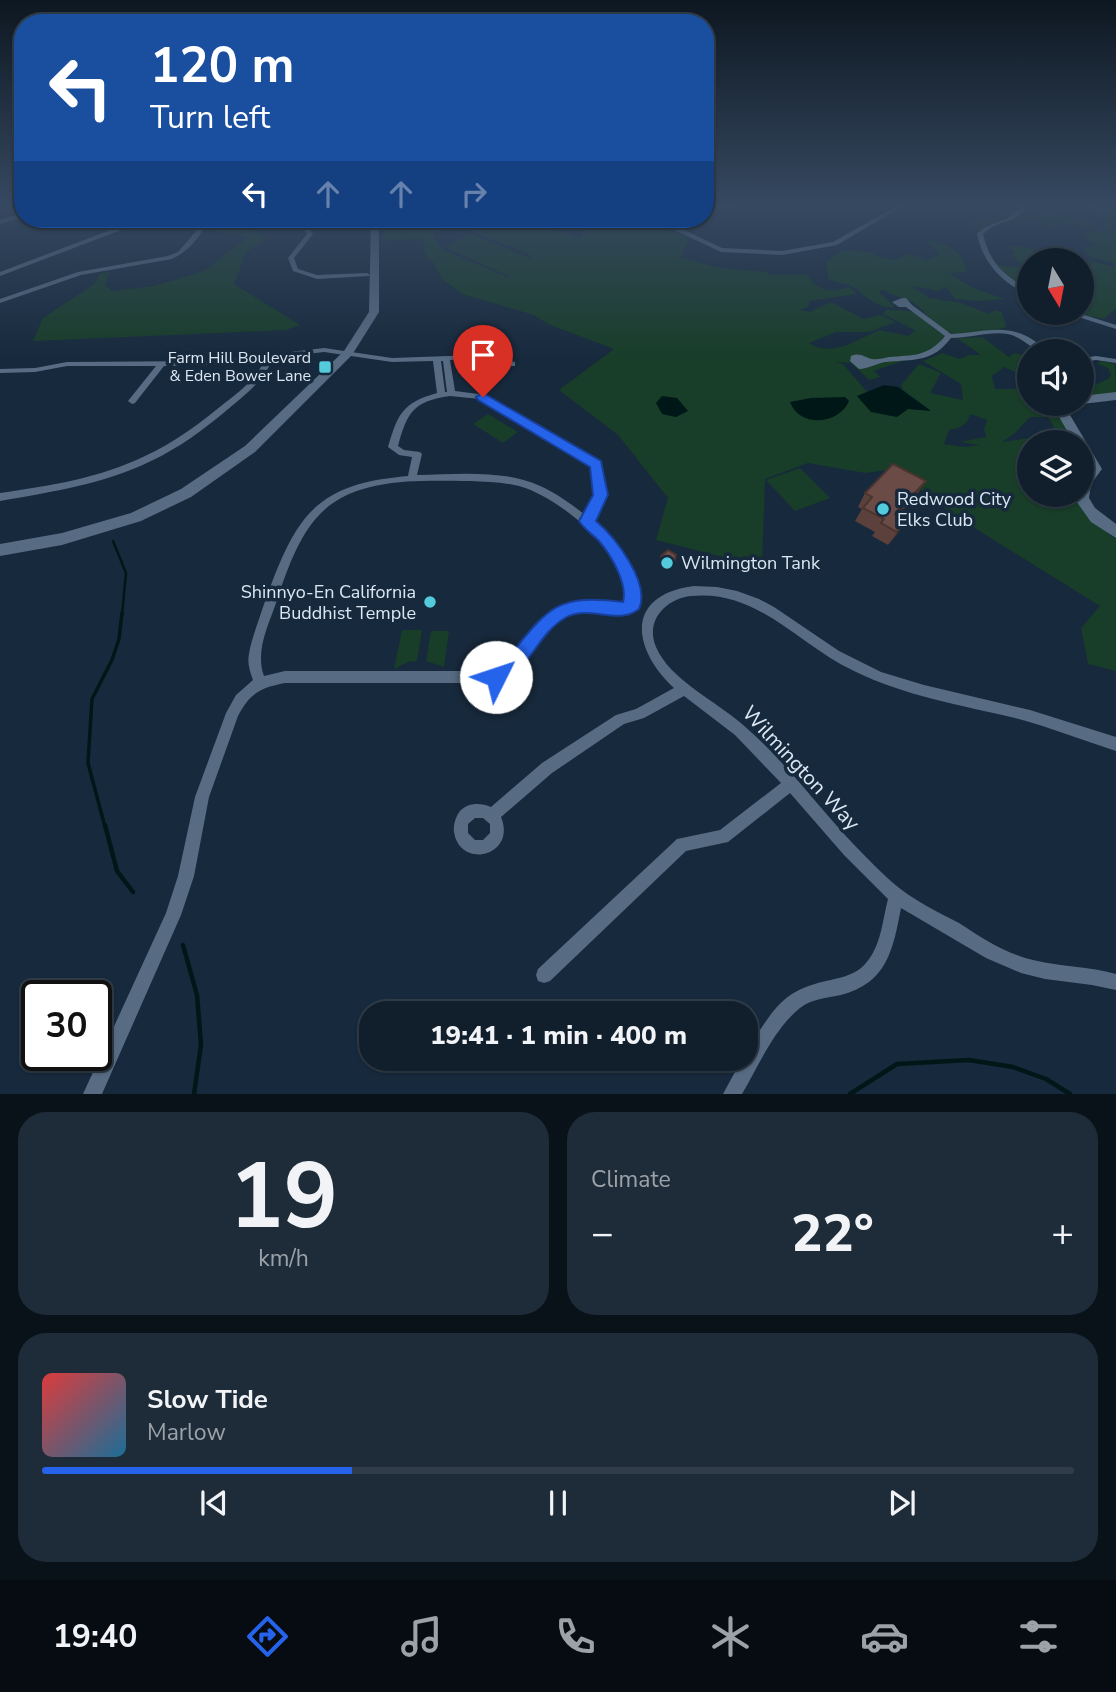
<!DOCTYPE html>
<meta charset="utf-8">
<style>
body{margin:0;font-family:"Nunito Sans",sans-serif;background:#1e2c39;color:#f1f3f6;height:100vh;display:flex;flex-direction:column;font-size:26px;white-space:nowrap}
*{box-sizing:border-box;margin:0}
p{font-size:23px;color:#9ca2aa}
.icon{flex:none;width:38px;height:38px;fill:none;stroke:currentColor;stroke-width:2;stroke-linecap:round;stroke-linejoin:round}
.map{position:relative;height:1094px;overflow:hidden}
.side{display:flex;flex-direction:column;gap:18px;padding:18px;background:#091119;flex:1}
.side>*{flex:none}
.hud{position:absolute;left:14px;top:14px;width:700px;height:214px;border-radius:28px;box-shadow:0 2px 5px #0004,0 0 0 2px #303d49;background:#1a4fa0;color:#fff;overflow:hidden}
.needle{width:46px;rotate:170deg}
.tools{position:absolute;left:1017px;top:248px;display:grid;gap:14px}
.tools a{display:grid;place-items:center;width:77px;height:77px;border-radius:50%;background:#111f2d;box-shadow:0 2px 5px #0004,0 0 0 2px #303d49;font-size:35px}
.speed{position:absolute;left:21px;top:980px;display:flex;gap:14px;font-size:35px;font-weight:700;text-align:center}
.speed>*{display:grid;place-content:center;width:91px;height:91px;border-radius:50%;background:#111f2d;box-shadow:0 2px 5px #0004,0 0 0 2px #303d49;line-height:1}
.speed .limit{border:4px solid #111;border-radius:10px;background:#fff;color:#111}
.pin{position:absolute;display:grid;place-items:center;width:60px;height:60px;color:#fff;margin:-72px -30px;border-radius:50% 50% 50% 0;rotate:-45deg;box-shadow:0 0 7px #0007}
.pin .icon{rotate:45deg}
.me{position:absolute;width:77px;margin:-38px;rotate:49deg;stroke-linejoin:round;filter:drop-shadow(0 0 5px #0008)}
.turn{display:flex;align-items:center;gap:24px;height:147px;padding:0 21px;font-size:32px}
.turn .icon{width:91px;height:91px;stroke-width:2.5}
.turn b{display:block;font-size:49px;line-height:60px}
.lanes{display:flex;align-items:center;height:66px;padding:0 21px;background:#0003;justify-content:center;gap:35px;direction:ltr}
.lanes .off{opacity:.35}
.big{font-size:52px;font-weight:800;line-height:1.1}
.side .card{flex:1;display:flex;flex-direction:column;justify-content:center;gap:10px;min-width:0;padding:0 24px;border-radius:28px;background:#1e2c39}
.side .dial{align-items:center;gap:0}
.dial b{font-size:91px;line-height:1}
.song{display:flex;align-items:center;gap:21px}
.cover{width:84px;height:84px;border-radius:10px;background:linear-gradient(135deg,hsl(0 70% 55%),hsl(200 70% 35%))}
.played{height:7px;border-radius:4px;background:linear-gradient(90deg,#2563eb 30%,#303d49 30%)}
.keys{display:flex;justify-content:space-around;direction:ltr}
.heat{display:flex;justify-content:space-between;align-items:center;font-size:38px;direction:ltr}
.side .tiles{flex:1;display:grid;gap:18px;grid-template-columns:1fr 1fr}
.card:last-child{grid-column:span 2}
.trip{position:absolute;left:359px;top:1001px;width:399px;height:70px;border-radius:28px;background:#111f2d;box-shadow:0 2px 5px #0004,0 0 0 2px #303d49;font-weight:800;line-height:70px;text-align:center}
.dock{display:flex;height:112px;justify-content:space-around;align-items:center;background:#070c12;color:#9ca2aa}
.dock .icon{width:49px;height:49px}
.dock .active{color:#2563eb}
.dock b{font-size:32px;color:#f1f3f6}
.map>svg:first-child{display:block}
</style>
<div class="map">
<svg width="1116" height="1094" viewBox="0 0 1116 1094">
<rect width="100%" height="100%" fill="#17293c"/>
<!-- green -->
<g fill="#183d28" fill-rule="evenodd">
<polygon points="1083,206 1108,208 1116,206 1116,308 1104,319 1074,313 1082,313 1082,291 1092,294 1094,292 1082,281 1082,261 1056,261 1050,257 1053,255 1062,259 1069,256 1114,267 1115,263 1090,257 1083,247 1095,247 1082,233 1106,229 1102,218"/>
<path d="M1019,210L1030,215L1052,212L1094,223L1096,228L1091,231L1081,226L1057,223V229L1045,227L1043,222C1024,220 1003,220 984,226L991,231L988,234L971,227L970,221C979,221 989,222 995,214Z"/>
<path d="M467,219H498L511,225L568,233L579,239L591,221L597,219L673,232L690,239L680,257L719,268L766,272L771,275L806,274C819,291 829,294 849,287L857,294L809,301V306L800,310L810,312L831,302L863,319L881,315L896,322L869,332H836L809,343C832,358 857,340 879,330L909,336L915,330L883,314L886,310C929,309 913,318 945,335L934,350L874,371L880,377L869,380L851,363L835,362L843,364L888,416L908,409L930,410L903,390L901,385L919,364L941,373L930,393L963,400L961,384L923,361L942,353L960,359L968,355H981L957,338L982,337L1009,357L1014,353L1029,356V378L1004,367L992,376L995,389H1021L1029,393V404H1054L1048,407L1058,414L1074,443H1063L1048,417H1030L1014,434L1002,442L1029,438L1041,443H1029V495H1075L1090,520L1116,539V671L1088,664L1081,628L1100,606L957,517L918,488L887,470L865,473L808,463L765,479L762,567L656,540L668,498L618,435L559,390L614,349L548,324L534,315L462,294L442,279L434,263L426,257L422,238L382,241L386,220H395L408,226L441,227L443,229L432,233L441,249L507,277L509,276L444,247L471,234L535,260C520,244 485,243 466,225ZM970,414L987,420L984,429L986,437L960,442L979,445L965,447L944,444L949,430C960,428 967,426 970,414Z"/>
<polygon points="237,221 267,239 246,252 234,284 300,325 286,330 33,341 43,318 96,283 99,274 110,272 105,285 112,291 154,286 204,271 248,237 209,230"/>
<path d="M925,239C947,244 962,248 967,272L949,273L973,288L1005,299L979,301L955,299L946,287L937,291L912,286L929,298L961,303L989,314L995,310L1002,312L1006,327C984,332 958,342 938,326C929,319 923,309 914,303C906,297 894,297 884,290L878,291L895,307C877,309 868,298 855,288C848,283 836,283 828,279L826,262L843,250L870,252L876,256L893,260L910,254L927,260L940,254Z"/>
<polygon points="1006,245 1034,249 1033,261 1029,261 1029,300 995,265 1026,268 1012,255 1015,252"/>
<polygon points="1101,361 1115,364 1116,394 1093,397 1082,395 1082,378 1095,385 1108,379 1111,375 1108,368 1097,364"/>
<polygon points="488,414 518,432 503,443 473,424"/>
<polygon points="800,468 830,498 795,511 766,480"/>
<polygon points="402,630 422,630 417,661 408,662 394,669"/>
<polygon points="431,631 449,631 444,667 426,661"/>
</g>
<!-- water -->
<g fill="#001718">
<polygon points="884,385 898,387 931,411 908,409 897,417 871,412 857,396"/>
<polygon points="662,396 677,398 688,411 676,417 662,414 656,403"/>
<path d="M845,397L849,401C839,425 799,428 790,402L811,398Z"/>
</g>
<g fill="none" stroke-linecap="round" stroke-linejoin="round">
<!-- stream-far2 -->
<polyline stroke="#001718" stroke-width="2.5" points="113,541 126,573 122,615"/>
<!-- stream-far1 -->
<polyline stroke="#001718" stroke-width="3.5" points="105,827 88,763 92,699 112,660 119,639 122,613"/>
<!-- stream -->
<g stroke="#001718" stroke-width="4.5">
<polyline points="105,825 117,871 133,892"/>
<polyline points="183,945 197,995 201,1045 194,1094"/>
<polyline points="850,1094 897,1064 969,1060 1013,1067 1046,1079 1070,1094"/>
</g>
<!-- street -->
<g fill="#576c83" fill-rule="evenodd">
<polygon points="897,206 903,206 837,245 782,255 721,252 672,229 621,219 634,219 676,226 722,248 782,251 833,242"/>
<path d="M1021,206H1027C1017,224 996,220 983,234C990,264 1004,275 1029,290V295C1002,283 983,263 977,234C989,220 1012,223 1021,206Z"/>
<polygon points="23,213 23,217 0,224 0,220"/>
<path d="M189,219H208L204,222L222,219H233L204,226C200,239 185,253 172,259L81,275L0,303V299L78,272L168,256L178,252L197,230L196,225L199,221L124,229L0,276V272L121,226Z"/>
<path d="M290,219C300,218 308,225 313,234L294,258L298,269L317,275L367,273L370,275L369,276L317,279L293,271L288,258L307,234L304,229Z"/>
<path d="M400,219C408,219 417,222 425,222C435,221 445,219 456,219L422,226Z"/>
<path d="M902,298H906L912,305L951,334C992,332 1013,319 1048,352C1032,352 1023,337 1008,334C990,331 969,338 951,338C932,363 914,359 886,362C877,363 868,369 859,369L850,361L851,356C860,352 864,357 872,359C877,360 884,358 889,357C913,355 928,357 945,336L906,307H899L892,302Z"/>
<polygon points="1066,313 1078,313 1116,325 1116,329"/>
<path d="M324,348L392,358L477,355L515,362V366H512L477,359L450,360L455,391L486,395L599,463C607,483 605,503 592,521C606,533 664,601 628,613C605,621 585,601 560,619C535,637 526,670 496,683H285C260,688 250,693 238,716L209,797L194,876L181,915L102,1094H83L166,913L178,876L195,797L226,713L236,695L253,680C250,672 247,663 249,654C251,640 257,626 261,613C274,577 290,525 322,502C348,483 377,479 408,476L412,457L399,455L388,447C398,414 402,403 437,393L433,361L392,362L324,352L273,358C264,381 245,395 227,410C203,430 179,448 151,461C104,484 51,492 0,501V493C49,486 100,478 145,456C173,443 198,425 221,406C238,393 256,380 265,359L213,365L164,366L135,403L132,404L128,401L156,366H67L35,372L0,373V369L35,368L67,362L213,361ZM441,361H443L447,392H445ZM450,396L480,399L592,467C596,484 596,500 585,515C570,503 552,490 533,483C498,470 455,474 417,475L422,454L420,452L404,450L398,446C407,413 413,401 450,396ZM470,481C489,482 510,482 528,489C568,505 628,555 627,602L624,604H619C606,604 594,600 581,601C538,605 527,652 494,671H285L264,676C255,652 268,626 276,603C286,573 298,536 321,513C358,476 422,481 470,481Z"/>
<polygon points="1096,356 1116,359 1116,363 1096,360 1082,362 1082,358"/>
<path d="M694,586L717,587L737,591L759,599L774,607L839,651L881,672L924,685L1030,710L1116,737V751C1082,740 1049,727 1015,718C960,705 905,696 854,671C798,645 758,589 691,596C665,599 645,621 656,647C670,680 716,701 742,724C788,763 822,813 864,855C880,871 895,887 915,899C929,908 944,915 959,923C982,938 1006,954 1033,960C1061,967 1089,966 1116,974V990L1092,985L1045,979L1021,973L986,958L901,908C893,950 887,983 841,995C827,998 811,999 800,1008C774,1029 759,1065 742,1094H723L742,1059H746C746,1049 754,1039 760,1030C779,1001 791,989 826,981C839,978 851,976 861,968C881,951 882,922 888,899L844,855L790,793L728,842L686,851L550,981L544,983L538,981L536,975L538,969L677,839L720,830L781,783L735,735L684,696L644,718L624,724L552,773L501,817C517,856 460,870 454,832C453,825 456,816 460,811C469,802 481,803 491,807L542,763L616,715L636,709L674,688C632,649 624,595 694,586ZM475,818H483L490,824V833L483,840H475L468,833V824Z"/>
</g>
<!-- secondary -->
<g fill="#576c83" fill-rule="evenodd">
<polygon points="371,219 379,219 379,312 352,355 255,452 191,497 141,521 62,545 0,556 0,544 62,533 131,513 181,489 245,446 344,351 369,312"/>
<polygon points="1116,392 1116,400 1082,404 1082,396"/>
<polygon points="1063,404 1076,404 1070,415 1102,469 1091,484 1089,498 1095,508 1116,524 1116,538 1091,522 1074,498 1074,495 1082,495 1082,476 1088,469 1082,457 1082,443 1074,443 1058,415"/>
</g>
</g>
<!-- wall -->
<g fill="#5b403b">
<polygon points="716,206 744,206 736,211"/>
<polygon points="865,493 917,495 898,516 897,534 888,545 872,536 875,532 855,521 862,509 858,507"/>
<polygon points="668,550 673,567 669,569 660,562 661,556"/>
</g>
<!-- shaded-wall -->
<g fill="#4a3430">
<polygon points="738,206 744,206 736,211"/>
<polygon points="926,481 917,495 887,528 895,514"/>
<polygon points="906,521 897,534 888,545 897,532"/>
<polygon points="675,560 673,567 669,569 670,562"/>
</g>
<!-- building -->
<g fill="#6a4b45" stroke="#4a3430" stroke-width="2">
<polygon points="893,464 926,481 895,514 906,521 897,532 881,523 884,519 863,508 872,497 865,493"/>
<polygon points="668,550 676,555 675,560 670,562 661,556"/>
</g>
<!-- sky -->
<linearGradient id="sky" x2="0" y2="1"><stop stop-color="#0d1721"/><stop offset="0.57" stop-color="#364961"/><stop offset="1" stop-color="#364961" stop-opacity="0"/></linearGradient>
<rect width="1116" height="359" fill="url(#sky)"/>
<!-- route -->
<path fill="#2563eb" stroke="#184099" stroke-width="2" d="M483,393L601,461L608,495L596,521C615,537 651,583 639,609C618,626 589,604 565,618C536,635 529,673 496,685L489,683L486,677C491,667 503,664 510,655C549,607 557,594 623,602C628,584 611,555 599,541C592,534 584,529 579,521L593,495L590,467L478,400L476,397Z"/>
<!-- markers -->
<g fill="#54cadd" stroke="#17293c" stroke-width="2.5">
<rect x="318" y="360" width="14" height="14" rx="3.5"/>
<circle cx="883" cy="509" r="7"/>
<circle cx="667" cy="563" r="7"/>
<circle cx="430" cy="602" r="7"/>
</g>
<g text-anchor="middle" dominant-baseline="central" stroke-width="7" stroke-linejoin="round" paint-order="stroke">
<!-- far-poi labels -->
<g font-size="16" fill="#dbe7f4" stroke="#17293c" text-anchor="end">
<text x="311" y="358">Farm Hill Boulevard<tspan x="311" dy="18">&amp; Eden Bower Lane</tspan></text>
</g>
<!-- poi labels -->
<g font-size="18" fill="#dbe7f4" stroke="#17293c" text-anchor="start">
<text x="897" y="499">Redwood City<tspan x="897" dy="21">Elks Club</tspan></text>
<text x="681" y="563">Wilmington Tank</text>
<text x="416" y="592" text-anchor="end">Shinnyo-En California<tspan x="416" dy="21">Buddhist Temple</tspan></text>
</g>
<!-- near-street labels -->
<g font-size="21" fill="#dbe7f4" stroke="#17293c">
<text transform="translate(801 768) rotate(47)">Wilmington Way</text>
</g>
</g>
</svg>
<div class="tools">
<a><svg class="needle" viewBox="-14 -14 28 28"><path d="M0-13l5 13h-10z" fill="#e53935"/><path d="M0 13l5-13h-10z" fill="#9ca2aa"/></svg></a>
<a><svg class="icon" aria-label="sound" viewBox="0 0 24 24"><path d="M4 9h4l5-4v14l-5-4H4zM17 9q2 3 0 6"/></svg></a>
<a><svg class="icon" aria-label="layers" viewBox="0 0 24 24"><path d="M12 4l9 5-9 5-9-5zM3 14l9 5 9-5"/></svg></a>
</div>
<div class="speed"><div class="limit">30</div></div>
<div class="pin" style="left:483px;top:397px;background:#d93025"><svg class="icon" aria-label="arrive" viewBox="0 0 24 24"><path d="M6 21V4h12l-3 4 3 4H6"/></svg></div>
<svg class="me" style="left:496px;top:677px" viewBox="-20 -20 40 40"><circle r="19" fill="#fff"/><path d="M0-13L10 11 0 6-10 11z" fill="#2563eb"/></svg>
<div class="trip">19:41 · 1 min · 400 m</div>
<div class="hud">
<div class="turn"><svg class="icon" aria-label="left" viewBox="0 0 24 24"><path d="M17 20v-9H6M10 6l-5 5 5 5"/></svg><div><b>120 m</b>Turn left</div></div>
<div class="lanes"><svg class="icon" aria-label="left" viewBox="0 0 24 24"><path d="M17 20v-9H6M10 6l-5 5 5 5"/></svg><svg class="icon off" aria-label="ahead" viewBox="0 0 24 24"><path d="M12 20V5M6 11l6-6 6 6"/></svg><svg class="icon off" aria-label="ahead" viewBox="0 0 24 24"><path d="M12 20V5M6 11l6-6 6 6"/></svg><svg class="icon off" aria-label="right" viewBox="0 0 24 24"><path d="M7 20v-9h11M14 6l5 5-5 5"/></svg></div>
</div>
</div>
<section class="side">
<div class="tiles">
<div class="card dial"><b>19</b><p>km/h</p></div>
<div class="card"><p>Climate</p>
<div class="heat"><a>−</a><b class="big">22°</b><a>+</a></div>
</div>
<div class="card">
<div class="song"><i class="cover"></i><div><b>Slow Tide</b><p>Marlow</p></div></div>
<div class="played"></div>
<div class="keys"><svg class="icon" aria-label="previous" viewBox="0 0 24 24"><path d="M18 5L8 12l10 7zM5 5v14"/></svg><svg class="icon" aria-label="pause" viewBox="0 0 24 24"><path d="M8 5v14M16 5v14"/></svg><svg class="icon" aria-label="next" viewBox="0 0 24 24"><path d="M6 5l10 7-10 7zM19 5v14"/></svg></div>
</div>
</div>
</section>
<nav class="dock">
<b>19:40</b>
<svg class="icon active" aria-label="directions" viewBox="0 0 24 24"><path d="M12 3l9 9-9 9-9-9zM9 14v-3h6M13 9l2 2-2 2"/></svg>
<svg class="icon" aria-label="music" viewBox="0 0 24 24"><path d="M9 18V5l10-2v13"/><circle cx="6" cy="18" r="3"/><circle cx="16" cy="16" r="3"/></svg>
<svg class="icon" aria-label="phone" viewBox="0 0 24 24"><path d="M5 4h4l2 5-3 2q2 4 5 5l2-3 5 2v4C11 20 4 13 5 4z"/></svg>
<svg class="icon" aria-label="climate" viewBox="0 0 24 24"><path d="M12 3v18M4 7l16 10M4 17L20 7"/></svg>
<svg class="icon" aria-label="car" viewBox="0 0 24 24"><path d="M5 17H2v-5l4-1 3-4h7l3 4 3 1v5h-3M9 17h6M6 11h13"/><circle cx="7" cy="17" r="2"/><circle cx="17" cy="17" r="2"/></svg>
<svg class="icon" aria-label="filters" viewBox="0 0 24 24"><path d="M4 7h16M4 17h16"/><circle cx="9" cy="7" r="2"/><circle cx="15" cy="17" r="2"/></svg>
</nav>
